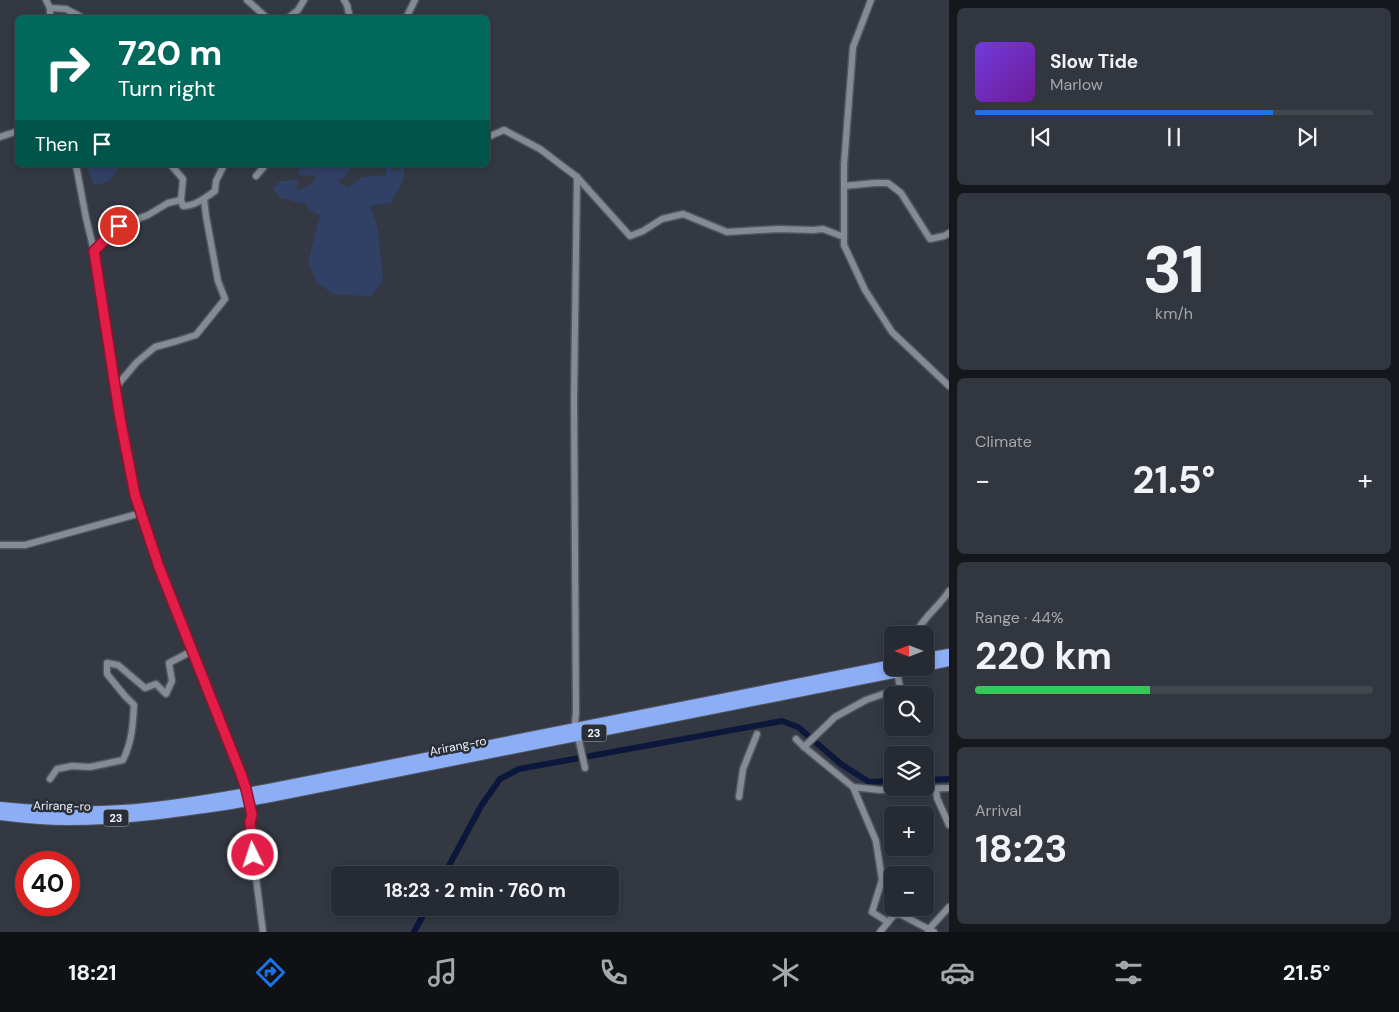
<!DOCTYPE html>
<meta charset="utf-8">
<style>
body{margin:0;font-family:"DM Sans",sans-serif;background:#32363e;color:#f1f3f6;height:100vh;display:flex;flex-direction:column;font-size:19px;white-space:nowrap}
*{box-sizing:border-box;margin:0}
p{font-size:16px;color:#a4a7ac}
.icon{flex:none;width:28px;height:28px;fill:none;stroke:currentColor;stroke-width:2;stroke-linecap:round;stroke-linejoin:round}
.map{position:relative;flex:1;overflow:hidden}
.details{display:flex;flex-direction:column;gap:8px;padding:8px;background:#15171c;width:450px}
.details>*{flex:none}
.top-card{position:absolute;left:15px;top:15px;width:475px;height:152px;border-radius:8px;box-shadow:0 2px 8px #0003,0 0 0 1px #42464d;background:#00695c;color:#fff;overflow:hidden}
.needle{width:32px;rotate:270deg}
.tools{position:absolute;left:884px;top:626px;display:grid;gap:10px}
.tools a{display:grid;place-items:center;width:50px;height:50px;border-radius:8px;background:#262a32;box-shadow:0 2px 8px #0003,0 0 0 1px #42464d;font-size:25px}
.speed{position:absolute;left:15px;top:851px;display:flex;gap:10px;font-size:25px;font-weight:700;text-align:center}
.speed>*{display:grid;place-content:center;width:65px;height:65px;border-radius:50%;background:#262a32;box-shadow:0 2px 8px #0003,0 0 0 1px #42464d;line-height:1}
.speed .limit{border:8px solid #d22;background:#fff;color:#111}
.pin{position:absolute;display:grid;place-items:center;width:42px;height:42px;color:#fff;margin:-21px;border:2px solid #fff;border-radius:50%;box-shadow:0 1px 5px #0007}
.me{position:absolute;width:55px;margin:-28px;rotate:356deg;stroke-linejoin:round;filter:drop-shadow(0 0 4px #0008)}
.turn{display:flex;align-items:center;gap:18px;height:105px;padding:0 20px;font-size:22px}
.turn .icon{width:65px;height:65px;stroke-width:2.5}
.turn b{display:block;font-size:35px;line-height:42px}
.then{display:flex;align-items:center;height:48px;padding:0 20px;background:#0003;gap:10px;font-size:19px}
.big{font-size:38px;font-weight:700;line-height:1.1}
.details .card{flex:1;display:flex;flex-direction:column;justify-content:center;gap:8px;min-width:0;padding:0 18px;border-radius:8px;background:#32363e}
.details .dial{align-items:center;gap:0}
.dial b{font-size:65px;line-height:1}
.song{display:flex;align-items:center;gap:15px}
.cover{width:60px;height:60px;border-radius:8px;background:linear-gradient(135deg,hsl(260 70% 55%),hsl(280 70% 35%))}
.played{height:5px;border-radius:2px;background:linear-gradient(90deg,#1a73e8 75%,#42464d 75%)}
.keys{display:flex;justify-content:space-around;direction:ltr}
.heat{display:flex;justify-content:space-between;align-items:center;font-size:28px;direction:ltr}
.charge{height:8px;border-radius:4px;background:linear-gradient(90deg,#34c759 44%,#42464d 0)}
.trip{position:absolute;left:331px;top:866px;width:288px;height:50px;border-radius:8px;background:#262a32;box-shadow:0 2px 8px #0003,0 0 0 1px #42464d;font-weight:700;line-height:50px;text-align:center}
.tab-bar{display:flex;height:80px;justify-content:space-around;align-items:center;background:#0f1114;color:#a4a7ac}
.tab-bar .icon{width:35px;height:35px}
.tab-bar .current{color:#1a73e8}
.tab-bar b{font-size:22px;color:#f1f3f6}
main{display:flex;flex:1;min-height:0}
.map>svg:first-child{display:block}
</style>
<main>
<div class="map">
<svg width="949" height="932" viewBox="0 0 949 932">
<rect width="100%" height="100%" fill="#333842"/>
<!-- green -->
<g fill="#314165">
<path d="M94,165H118L119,168C113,180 107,184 93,185L88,169Z"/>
<path d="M298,165H353L344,178L337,180L347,187L363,177L386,175V165L395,171L404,167V179L391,203L370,206L378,229L383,281L371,296L335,295L317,283L308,262L320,215L309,210L306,204L280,198L273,189L280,181L298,180L297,190C305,188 314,184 316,176L299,175Z"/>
</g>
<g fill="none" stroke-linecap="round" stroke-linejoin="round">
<!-- canal -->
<g stroke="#0b183b" stroke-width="6">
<polyline points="925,780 949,779"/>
<polyline points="444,875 481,806 500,779 519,769 782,721 798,727 841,764 869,782 892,781"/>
<polyline points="414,932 427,908"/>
</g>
<!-- minor casing -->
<g stroke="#52565e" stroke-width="9">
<g id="minor">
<polyline points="46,0 50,8 50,18"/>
<polyline points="247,0 267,18"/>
<polyline points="344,0 347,5 350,18"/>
<polyline points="871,0 853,47 844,165 844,245 865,290 892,332 949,386"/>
<polyline points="50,8 66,9 83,18"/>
<polyline points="288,18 298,10 304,0"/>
<polyline points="406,18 415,0"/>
<polyline points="0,137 18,131"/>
<polyline points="488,137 504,130 540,149 577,177 630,236 643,231 662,219 683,214 727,232 778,229 813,230 823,229 844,237"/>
<polyline points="76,165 86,218 94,251 115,388 135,495 159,567 246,789 252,815 251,822 253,855 263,932"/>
<path d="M171,165L183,179L181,200L183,206C195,206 205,198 215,191L216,181L224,165"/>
<polyline points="256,176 263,168 264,165"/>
<polyline points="844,186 875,183 888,183 901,193 930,239 944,236 949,233"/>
<polyline points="94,251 119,226 148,215 168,203 181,200"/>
<polyline points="115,388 137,362 155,347 177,341 196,335 225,299 218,281 206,216 204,199"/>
<polyline points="0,545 25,545 141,513"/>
<path d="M915,635C922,618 939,607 949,591"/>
<polyline points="575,722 576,713 574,399 577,177"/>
<polyline points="796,739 804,747 853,787 880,790 949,788"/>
<polyline points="579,741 585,768"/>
<polyline points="804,747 835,717 866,700 900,688 898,677"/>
<path d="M50,779L57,769L72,766L90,767L123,760C132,742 133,724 134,705L125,696L107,674V663L118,665L145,688L156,684L166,694L172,681L169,663L192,651"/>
<polyline points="853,787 876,841 882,880 872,912 888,922"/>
<polyline points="936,789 937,798 949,825"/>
<polyline points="739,797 743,769 757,734"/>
<polyline points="928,930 949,907"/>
<polyline points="880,932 894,915 900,914 934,932"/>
</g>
</g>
<!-- highway casing -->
<g stroke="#52565e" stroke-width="12">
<g id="highway">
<polyline points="925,658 949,654"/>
<polyline points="925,666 949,661"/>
<polyline points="269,789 892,665"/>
<polyline points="270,797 918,668"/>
<path d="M0,807C41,811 82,813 123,810C159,808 194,802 230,796"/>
<path d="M0,815C23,818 46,820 69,820C123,820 177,812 231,804"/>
</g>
</g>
<!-- minor -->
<use href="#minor" stroke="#858a95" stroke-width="6"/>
<!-- highway -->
<use href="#highway" stroke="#8caef7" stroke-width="10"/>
<!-- highway-bridge casing -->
<g stroke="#52565e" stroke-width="12" stroke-linecap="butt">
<g id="highway-bridge">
<polyline points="230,796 269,789"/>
<polyline points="231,804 270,797"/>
</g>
</g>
<!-- highway-bridge -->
<use href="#highway-bridge" stroke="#8caef7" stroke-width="10"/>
</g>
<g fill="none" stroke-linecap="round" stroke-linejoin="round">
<!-- route casing -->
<g stroke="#92132f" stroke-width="12">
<polyline id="route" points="119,226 94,251 120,418 135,495 159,567 241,774 246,789 252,815 250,822 253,855"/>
</g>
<!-- route -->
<use href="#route" stroke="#e11d48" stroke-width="9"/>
</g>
<g text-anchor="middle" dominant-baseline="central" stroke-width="5" stroke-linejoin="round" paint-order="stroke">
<!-- shield labels -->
<g fill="#292e37" stroke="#b4b7be" stroke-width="1">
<rect x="581.5" y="724.5" width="25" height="17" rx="4"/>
<rect x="103.5" y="809.5" width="25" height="17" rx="4"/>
</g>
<g font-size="11" font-weight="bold" fill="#eff2f8">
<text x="594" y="733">23</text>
<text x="116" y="818">23</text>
</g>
<!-- street labels -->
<g font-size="12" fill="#eff2f8" stroke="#292e37">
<text transform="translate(458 746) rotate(-11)">Arirang-ro</text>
<text transform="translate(62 806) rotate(1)">Arirang-ro</text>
</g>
</g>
</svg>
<div class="tools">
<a><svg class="needle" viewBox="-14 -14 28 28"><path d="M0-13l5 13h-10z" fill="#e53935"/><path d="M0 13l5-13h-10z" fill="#a4a7ac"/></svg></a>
<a><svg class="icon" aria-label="search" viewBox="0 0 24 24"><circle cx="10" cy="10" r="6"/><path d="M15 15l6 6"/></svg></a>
<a><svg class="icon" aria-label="layers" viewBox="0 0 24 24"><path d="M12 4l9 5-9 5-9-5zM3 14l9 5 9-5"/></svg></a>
<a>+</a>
<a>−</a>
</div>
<div class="speed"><div class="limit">40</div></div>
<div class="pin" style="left:119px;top:226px;background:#d93025"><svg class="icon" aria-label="arrive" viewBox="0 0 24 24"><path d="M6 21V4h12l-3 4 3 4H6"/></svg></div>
<svg class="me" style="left:253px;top:855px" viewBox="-20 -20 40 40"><circle r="17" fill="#e11d48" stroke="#fff" stroke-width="3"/><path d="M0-11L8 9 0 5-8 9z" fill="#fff"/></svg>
<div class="trip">18:23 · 2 min · 760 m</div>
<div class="top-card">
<div class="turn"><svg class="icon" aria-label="right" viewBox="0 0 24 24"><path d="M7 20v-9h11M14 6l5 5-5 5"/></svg><div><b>720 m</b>Turn right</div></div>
<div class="then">Then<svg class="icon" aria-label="arrive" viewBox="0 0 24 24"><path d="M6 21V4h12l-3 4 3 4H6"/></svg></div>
</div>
</div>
<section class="details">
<div class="card">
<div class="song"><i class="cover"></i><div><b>Slow Tide</b><p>Marlow</p></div></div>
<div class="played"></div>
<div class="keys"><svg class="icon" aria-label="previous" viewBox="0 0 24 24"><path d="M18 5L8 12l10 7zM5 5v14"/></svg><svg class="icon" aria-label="pause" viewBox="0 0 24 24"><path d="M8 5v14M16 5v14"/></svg><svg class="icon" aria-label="next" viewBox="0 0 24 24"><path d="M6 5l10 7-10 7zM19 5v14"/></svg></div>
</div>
<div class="card dial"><b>31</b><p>km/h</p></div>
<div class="card"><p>Climate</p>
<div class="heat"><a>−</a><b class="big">21.5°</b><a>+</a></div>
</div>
<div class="card"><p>Range · 44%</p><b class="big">220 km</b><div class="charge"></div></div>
<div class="card"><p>Arrival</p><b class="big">18:23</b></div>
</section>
</main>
<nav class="tab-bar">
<b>18:21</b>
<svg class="icon current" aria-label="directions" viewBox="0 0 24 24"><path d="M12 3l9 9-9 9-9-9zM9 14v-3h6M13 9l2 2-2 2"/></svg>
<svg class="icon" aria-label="music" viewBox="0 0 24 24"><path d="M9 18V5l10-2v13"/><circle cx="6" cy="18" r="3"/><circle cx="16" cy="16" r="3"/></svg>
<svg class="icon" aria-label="phone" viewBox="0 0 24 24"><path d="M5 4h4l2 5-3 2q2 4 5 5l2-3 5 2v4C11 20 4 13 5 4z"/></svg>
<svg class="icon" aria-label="climate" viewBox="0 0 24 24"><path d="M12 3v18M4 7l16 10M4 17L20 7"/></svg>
<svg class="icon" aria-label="car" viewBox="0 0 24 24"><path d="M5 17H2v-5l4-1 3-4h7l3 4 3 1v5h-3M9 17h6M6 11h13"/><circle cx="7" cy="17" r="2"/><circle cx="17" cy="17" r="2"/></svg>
<svg class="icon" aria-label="filters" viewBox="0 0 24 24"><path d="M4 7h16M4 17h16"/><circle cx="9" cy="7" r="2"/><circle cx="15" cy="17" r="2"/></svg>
<b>21.5°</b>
</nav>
